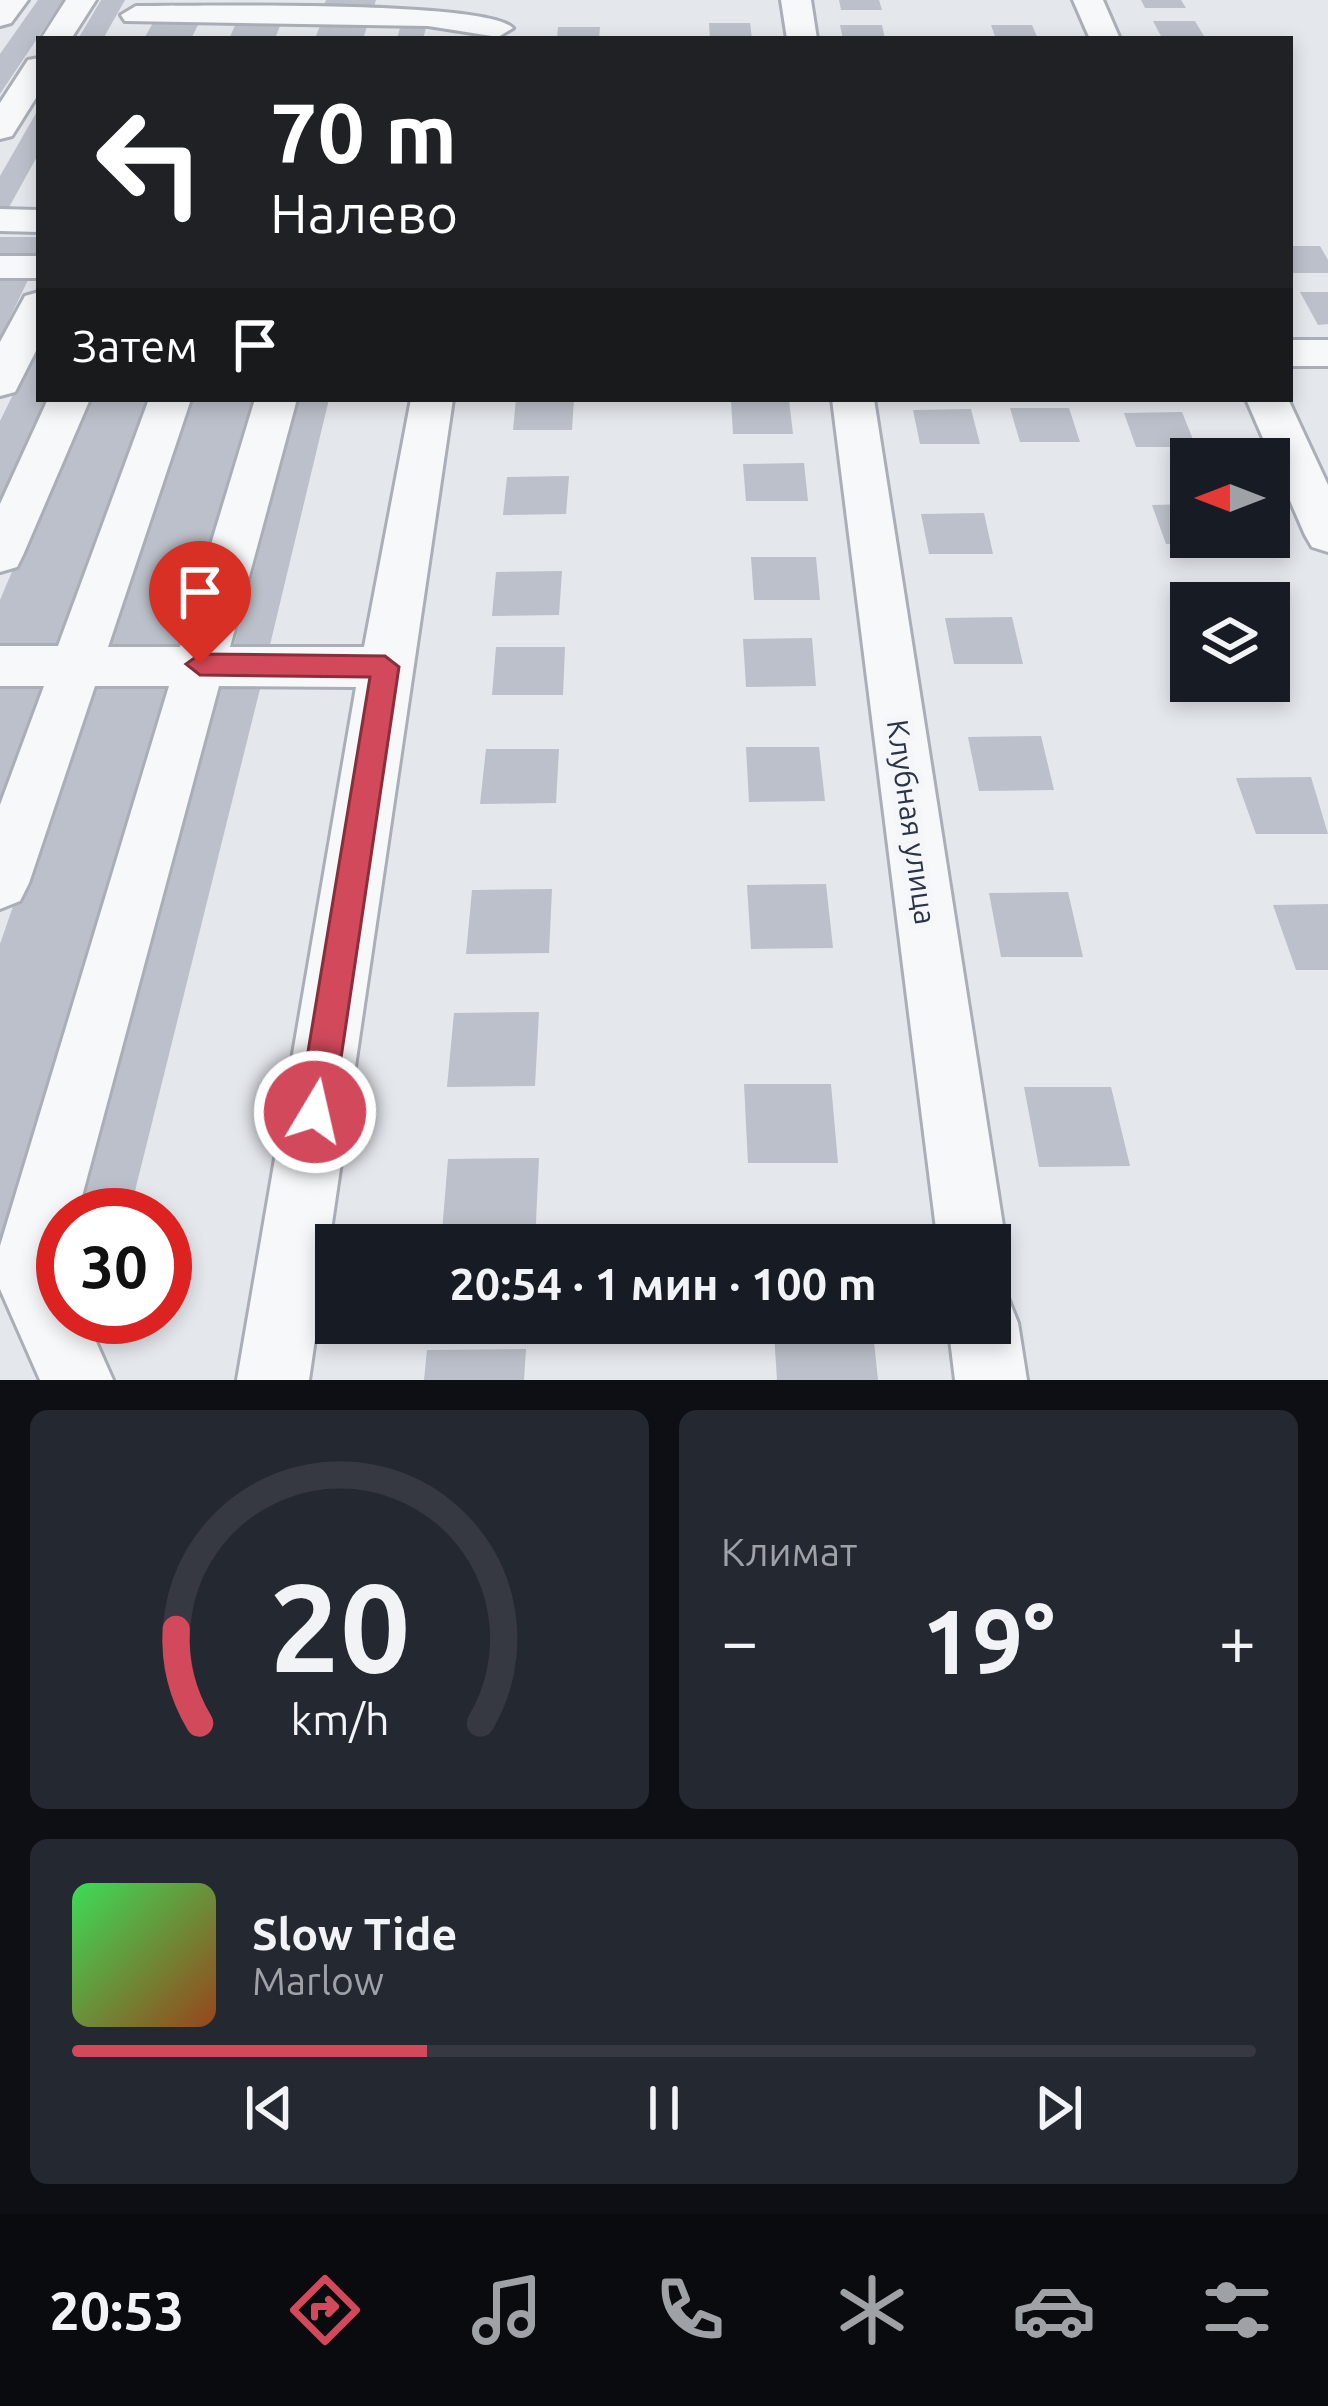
<!DOCTYPE html>
<html lang="ru">
<meta charset="utf-8">
<style>
body{margin:0;font-family:Ubuntu,sans-serif;background:#242831;color:#f1f3f6;height:100vh;display:flex;flex-direction:column;font-size:45px;white-space:nowrap}
*{box-sizing:border-box;margin:0}
p{font-size:39px;color:#9ea1a6}
.icon{flex:none;width:66px;height:66px;fill:none;stroke:currentColor;stroke-width:2;stroke-linecap:round;stroke-linejoin:round}
.map{position:relative;height:1380px;overflow:hidden}
.panel{display:flex;flex-direction:column;gap:30px;padding:30px;background:#0d0f14;flex:1}
.panel>*{flex:none}
.guide{position:absolute;left:36px;top:36px;width:1257px;height:366px;border-radius:0px;box-shadow:0 6px 18px #0003;background:#202124;color:#fff;overflow:hidden}
.needle{width:78px;rotate:270deg}
.buttons{position:absolute;left:1170px;top:438px;display:grid;gap:24px}
.buttons a{display:grid;place-items:center;width:120px;height:120px;border-radius:0px;background:#171b24;box-shadow:0 6px 18px #0003;font-size:60px}
.speed{position:absolute;left:36px;top:1188px;display:flex;gap:24px;font-size:60px;font-weight:700;text-align:center}
.speed>*{display:grid;place-content:center;width:156px;height:156px;border-radius:50%;background:#171b24;box-shadow:0 6px 18px #0003;line-height:1}
.speed .limit{border:18px solid #d22;background:#fff;color:#111}
.pin{position:absolute;display:grid;place-items:center;width:102px;height:102px;color:#fff;margin:-123px -51px;border-radius:50% 50% 50% 0;rotate:-45deg;box-shadow:0 0 12px #0007}
.pin .icon{rotate:45deg}
.me{position:absolute;width:132px;margin:-66px;rotate:9deg;stroke-linejoin:round;filter:drop-shadow(0 0 9px #0008)}
.turn{display:flex;align-items:center;gap:42px;height:252px;padding:0 36px;font-size:54px}
.turn .icon{width:156px;height:156px;stroke-width:2.5}
.turn b{display:block;font-size:84px;line-height:102px}
.then{display:flex;align-items:center;height:114px;padding:0 36px;background:#0003;gap:24px;font-size:45px}
.big{font-size:90px;font-weight:700;line-height:1.1}
.panel .widget{flex:1;display:flex;flex-direction:column;justify-content:center;gap:18px;min-width:0;padding:0 42px;border-radius:18px;background:#242831}
.panel .dial{align-items:center;gap:0}
.dial svg{height:312px;overflow:visible;fill:none;stroke:#363941;stroke-width:7;stroke-linecap:round;text-anchor:middle}
.dial text{fill:#f1f3f6;stroke:none}
.song{display:flex;align-items:center;gap:36px}
.cover{width:144px;height:144px;border-radius:18px;background:linear-gradient(135deg,hsl(130 70% 55%),hsl(20 70% 35%))}
.played{height:12px;border-radius:6px;background:linear-gradient(90deg,#d1495b 30%,#363941 30%)}
.keys{display:flex;justify-content:space-around;direction:ltr}
.heat{display:flex;justify-content:space-between;align-items:center;font-size:66px;direction:ltr}
.panel .tiles{flex:1;display:grid;gap:30px;grid-template-columns:1fr 1fr}
.widget:last-child{grid-column:span 2}
.trip{position:absolute;left:315px;top:1224px;width:696px;height:120px;border-radius:0px;background:#171b24;box-shadow:0 6px 18px #0003;font-weight:700;line-height:120px;text-align:center}
.dock{display:flex;height:192px;justify-content:space-around;align-items:center;background:#090b0e;color:#9ea1a6}
.dock .icon{width:84px;height:84px}
.dock .on{color:#d1495b}
.dock b{font-size:54px;color:#f1f3f6}
.map>svg:first-child{display:block}
</style>
<div class="map">
<svg width="1328" height="1380" viewBox="0 0 1328 1380">
<rect width="100%" height="100%" fill="#e4e7ec"/>
<!-- building -->
<g fill="#bbc0ca">
<polygon points="38,0 63,0 0,94 0,54"/>
<polygon points="101,0 125,0 103,39 78,39"/>
<polygon points="326,0 376,0 372,13 321,13"/>
<polygon points="839,0 879,0 882,10 841,10"/>
<polygon points="1141,0 1181,0 1186,8 1145,8"/>
<polygon points="154,21 200,21 191,39 144,39"/>
<polygon points="1153,21 1195,21 1205,38 1162,38"/>
<polygon points="236,23 281,23 275,39 229,39"/>
<polygon points="321,23 368,23 363,39 315,39"/>
<polygon points="709,23 750,23 752,39 710,39"/>
<polygon points="401,24 427,24 423,39 397,39"/>
<polygon points="840,25 882,25 885,39 843,39"/>
<polygon points="991,25 1032,25 1038,39 996,39"/>
<polygon points="558,27 600,27 599,39 557,39"/>
<polygon points="39,108 39,153 8,209 0,209 0,176"/>
<polygon points="0,237 39,237 39,257 0,256"/>
<polygon points="1290,246 1320,246 1328,260 1328,273 1290,273"/>
<polygon points="0,280 28,280 0,338"/>
<polygon points="1300,292 1328,292 1328,324 1318,325"/>
<polygon points="39,342 39,399 52,399 0,515 0,421"/>
<polygon points="85,399 155,399 63,647 0,648 0,600"/>
<polygon points="190,399 260,399 188,648 104,649"/>
<polygon points="299,399 329,399 269,649 233,649"/>
<polygon points="516,399 574,399 572,430 513,430"/>
<polygon points="731,400 789,400 793,434 733,434"/>
<polygon points="1010,408 1069,408 1080,442 1020,442"/>
<polygon points="971,409 980,444 920,444 913,410"/>
<polygon points="1182,412 1196,447 1136,447 1124,413"/>
<polygon points="804,463 808,501 746,501 743,464"/>
<polygon points="569,476 566,514 503,515 507,477"/>
<polygon points="1191,504 1191,537 1227,537 1230,544 1166,544 1152,505"/>
<polygon points="984,513 993,554 929,554 921,514"/>
<polygon points="751,557 816,557 820,600 754,600"/>
<polygon points="562,571 559,615 492,616 496,572"/>
<polygon points="1012,617 1023,664 954,664 945,618"/>
<polygon points="812,638 816,686 746,687 743,639"/>
<polygon points="496,647 565,647 563,695 492,695"/>
<polygon points="221,685 261,685 129,1215 75,1215"/>
<polygon points="89,686 173,686 0,1268 0,944"/>
<polygon points="0,688 44,688 0,811"/>
<polygon points="1041,736 1054,790 979,791 968,737"/>
<polygon points="746,747 819,747 825,801 749,802"/>
<polygon points="486,749 559,749 556,803 480,804"/>
<polygon points="1311,777 1328,834 1256,834 1236,778"/>
<polygon points="826,884 833,948 751,949 747,885"/>
<polygon points="552,889 549,953 466,954 472,890"/>
<polygon points="1068,892 1083,957 1001,957 989,893"/>
<polygon points="1328,904 1328,970 1296,970 1273,905"/>
<polygon points="539,1012 535,1086 447,1087 454,1013"/>
<polygon points="744,1084 831,1084 838,1163 748,1163"/>
<polygon points="1024,1087 1111,1087 1130,1166 1039,1167"/>
<polygon points="539,1158 535,1243 441,1244 448,1159"/>
<polygon points="873,1332 878,1380 777,1380 774,1333"/>
<polygon points="526,1349 524,1380 424,1380 427,1350"/>
</g>
<g fill="none" stroke-linecap="round" stroke-linejoin="round">
<!-- minor casing -->
<g stroke="#a9aeb7" stroke-width="6">
<g id="minor">
<polygon points="0,0 28,0 11,23 0,26"/>
<polygon points="66,0 96,0 71,39 41,39"/>
<polygon points="781,0 811,0 817,39 787,39"/>
<polygon points="1073,0 1103,0 1120,39 1090,39"/>
<path d="M136,6C193,6 486,0 513,28L498,37L428,26L125,21L121,15Z"/>
<polygon points="39,58 39,93 12,136 0,139 0,103 28,60"/>
<polygon points="0,209 39,210 39,232 0,231"/>
<rect x="0" y="256" width="39" height="22"/>
<polygon points="39,292 39,345 15,392 0,396 0,342 25,296"/>
<rect x="1290" y="340" width="38" height="26"/>
<polygon points="48,399 90,399 23,555 17,567 0,572 0,504"/>
<polygon points="149,399 191,399 108,647 180,647 255,399 297,399 230,647 364,647 411,399 453,399 309,1380 237,1380 356,687 219,686 77,1215 63,1215 63,1317 85,1317 113,1380 40,1380 0,1289 0,1246 169,686 95,686 29,883 20,901 0,909 0,805 44,686 0,686 0,646 58,646"/>
<polygon points="832,399 874,399 1006,1245 996,1269 990,1272 990,1245 938,1245"/>
<polygon points="1246,399 1288,399 1328,485 1328,552 1312,547 1305,535"/>
<polygon points="990,1290 1008,1298 1018,1323 1027,1380 955,1380 948,1323 990,1323"/>
</g>
</g>
<!-- minor -->
<use href="#minor" fill="#f7f8fa" fill-rule="evenodd"/>
</g>
<!-- route -->
<polygon fill="#d1495b" stroke="#882f3b" stroke-width="3" points="200,654 385,656 399,667 333,1112 327,1125 315,1130 303,1125 298,1112 370,677 200,675 186,664"/>
<g text-anchor="middle" dominant-baseline="central" stroke-width="12" stroke-linejoin="round" paint-order="stroke">
<!-- street labels -->
<g font-size="30" fill="#2b3445" stroke="#f4f6f9">
<text transform="translate(912 822) rotate(82)">Клубная улица</text>
</g>
</g>
</svg>
<div class="buttons">
<a><svg class="needle" viewBox="-14 -14 28 28"><path d="M0-13l5 13h-10z" fill="#e53935"/><path d="M0 13l5-13h-10z" fill="#9ea1a6"/></svg></a>
<a><svg class="icon" aria-label="layers" viewBox="0 0 24 24"><path d="M12 4l9 5-9 5-9-5zM3 14l9 5 9-5"/></svg></a>
</div>
<div class="speed"><div class="limit">30</div></div>
<div class="pin" style="left:200px;top:664px;background:#d93025"><svg class="icon" aria-label="arrive" viewBox="0 0 24 24"><path d="M6 21V4h12l-3 4 3 4H6"/></svg></div>
<svg class="me" style="left:315px;top:1112px" viewBox="-20 -20 40 40"><circle r="17" fill="#d1495b" stroke="#fff" stroke-width="3"/><path d="M0-11L8 9 0 5-8 9z" fill="#fff"/></svg>
<div class="trip">20:54 · 1 мин · 100 m</div>
<div class="guide">
<div class="turn"><svg class="icon" aria-label="left" viewBox="0 0 24 24"><path d="M17 20v-9H6M10 6l-5 5 5 5"/></svg><div><b>70 m</b>Налево</div></div>
<div class="then">Затем<svg class="icon" aria-label="arrive" viewBox="0 0 24 24"><path d="M6 21V4h12l-3 4 3 4H6"/></svg></div>
</div>
</div>
<section class="panel">
<div class="tiles">
<div class="widget dial"><svg viewBox="0 0 100 80">
<path d="M14 69A42 42 0 1 1 86 69"/>
<path d="M14 69A42 42 0 0 1 8 45" stroke="#d1495b"/>
<text x="50" y="56" font-size="32" font-weight="700">20</text>
<text x="50" y="72" font-size="11">km/h</text>
</svg></div>
<div class="widget"><p>Климат</p>
<div class="heat"><a>−</a><b class="big">19°</b><a>+</a></div>
</div>
<div class="widget">
<div class="song"><i class="cover"></i><div><b>Slow Tide</b><p>Marlow</p></div></div>
<div class="played"></div>
<div class="keys"><svg class="icon" aria-label="previous" viewBox="0 0 24 24"><path d="M18 5L8 12l10 7zM5 5v14"/></svg><svg class="icon" aria-label="pause" viewBox="0 0 24 24"><path d="M8 5v14M16 5v14"/></svg><svg class="icon" aria-label="next" viewBox="0 0 24 24"><path d="M6 5l10 7-10 7zM19 5v14"/></svg></div>
</div>
</div>
</section>
<nav class="dock">
<b>20:53</b>
<svg class="icon on" aria-label="directions" viewBox="0 0 24 24"><path d="M12 3l9 9-9 9-9-9zM9 14v-3h6M13 9l2 2-2 2"/></svg>
<svg class="icon" aria-label="music" viewBox="0 0 24 24"><path d="M9 18V5l10-2v13"/><circle cx="6" cy="18" r="3"/><circle cx="16" cy="16" r="3"/></svg>
<svg class="icon" aria-label="phone" viewBox="0 0 24 24"><path d="M5 4h4l2 5-3 2q2 4 5 5l2-3 5 2v4C11 20 4 13 5 4z"/></svg>
<svg class="icon" aria-label="climate" viewBox="0 0 24 24"><path d="M12 3v18M4 7l16 10M4 17L20 7"/></svg>
<svg class="icon" aria-label="car" viewBox="0 0 24 24"><path d="M5 17H2v-5l4-1 3-4h7l3 4 3 1v5h-3M9 17h6M6 11h13"/><circle cx="7" cy="17" r="2"/><circle cx="17" cy="17" r="2"/></svg>
<svg class="icon" aria-label="filters" viewBox="0 0 24 24"><path d="M4 7h16M4 17h16"/><circle cx="9" cy="7" r="2"/><circle cx="15" cy="17" r="2"/></svg>
</nav>
